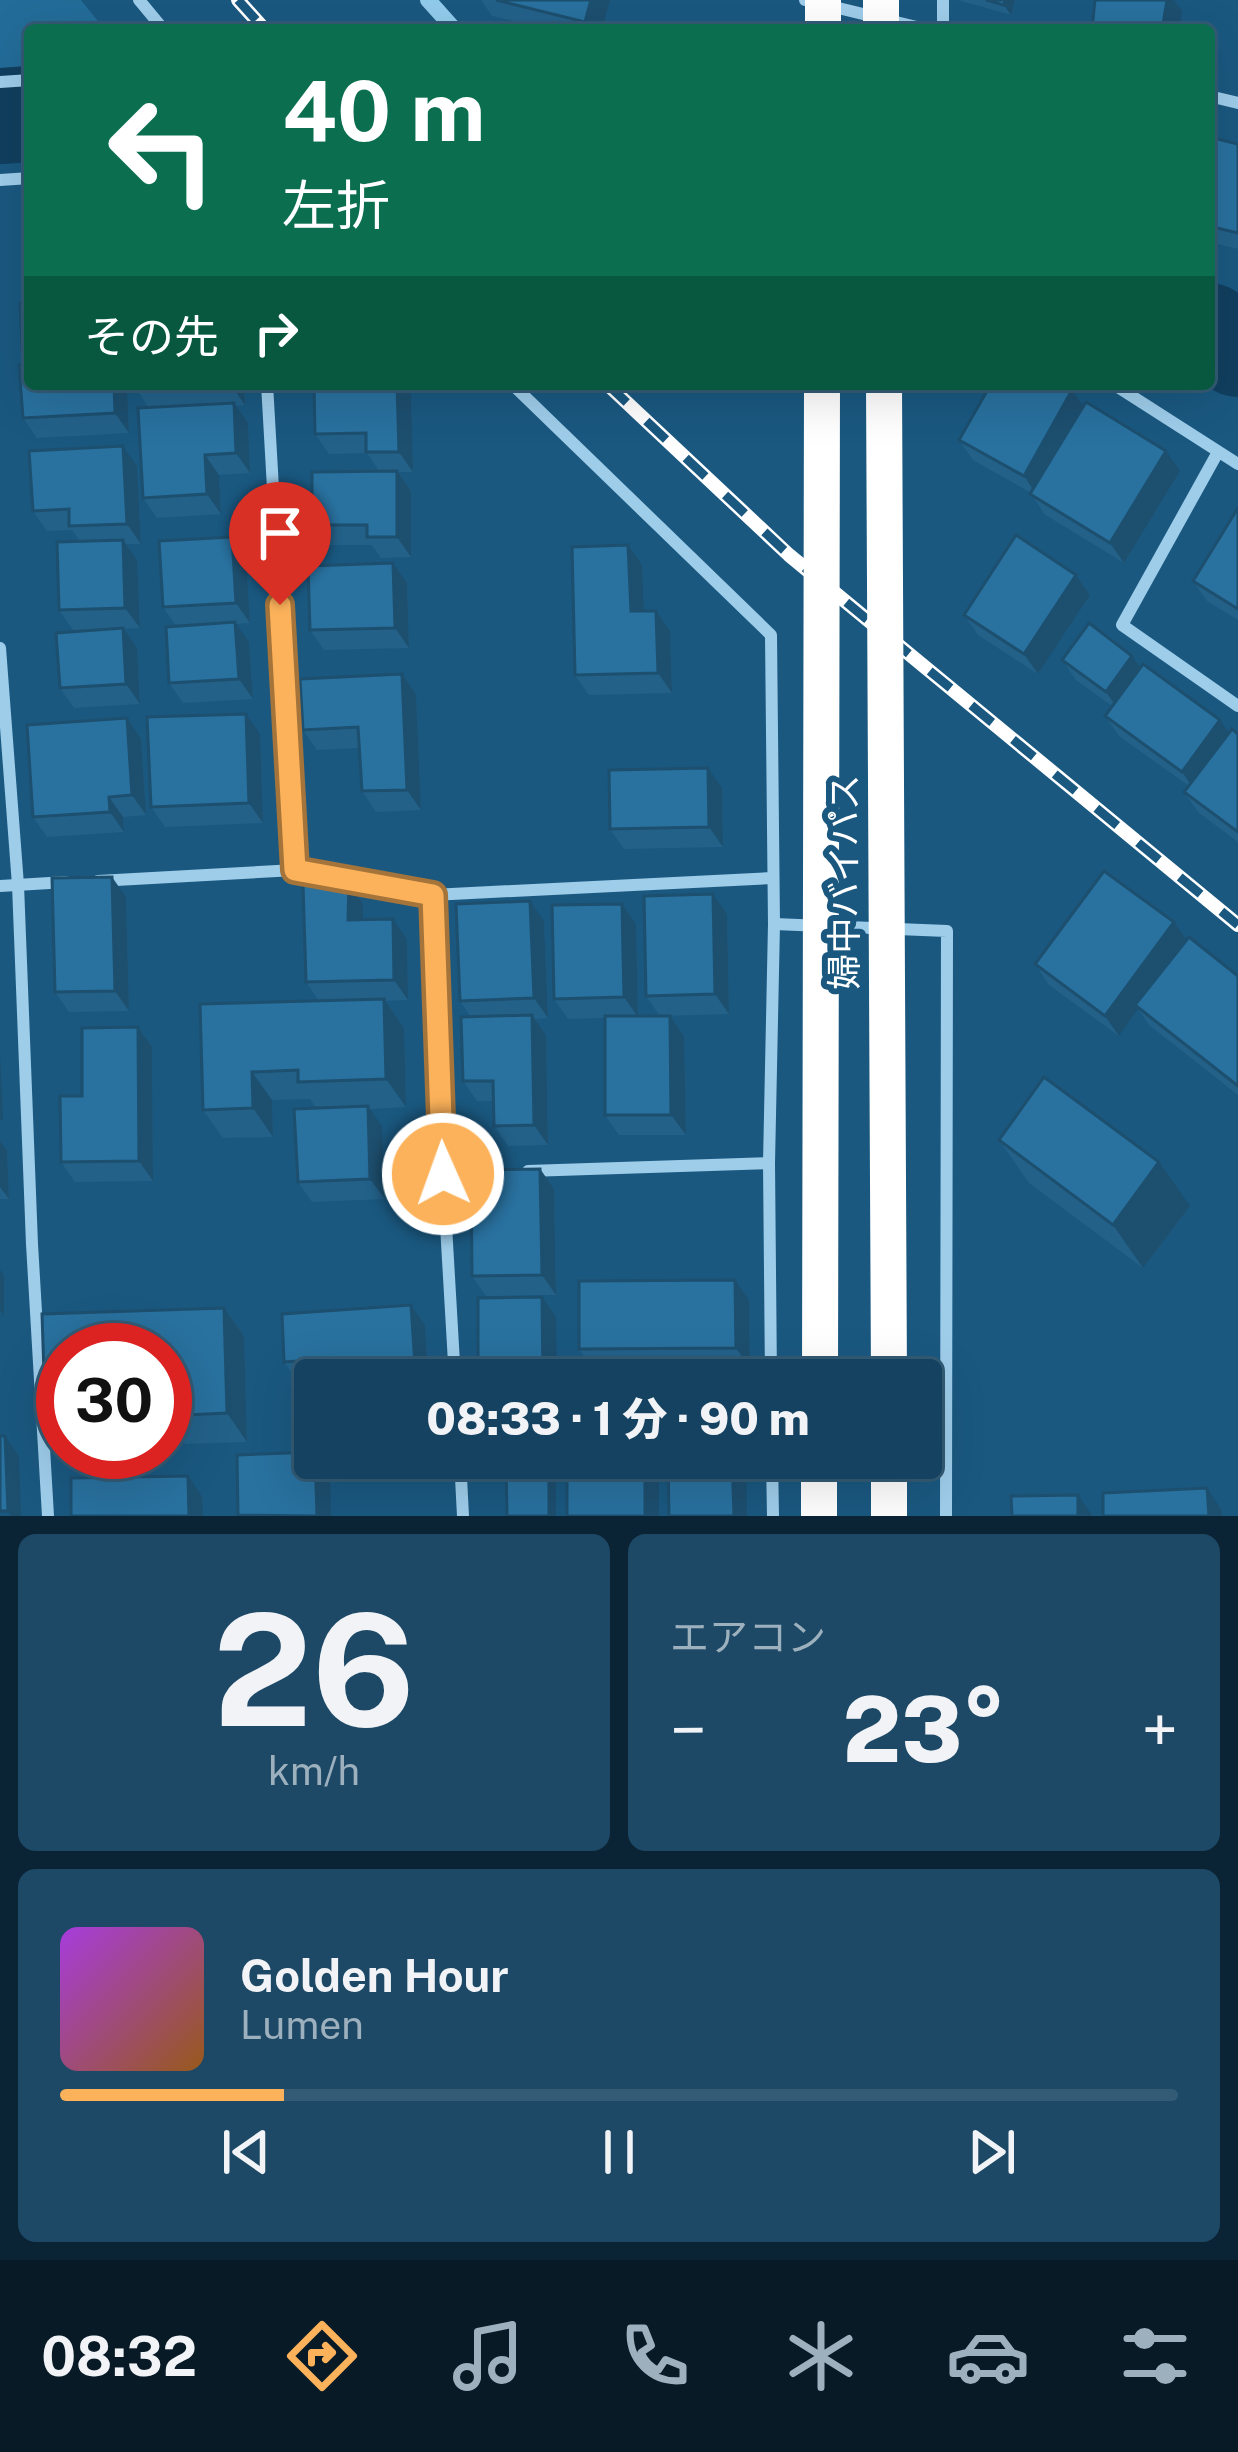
<!DOCTYPE html>
<html lang="ja">
<meta charset="utf-8">
<style>
body{margin:0;font-family:"Public Sans","Noto Sans JP",sans-serif;background:#1d4966;color:#f1f3f6;height:100vh;display:flex;flex-direction:column;font-size:45px;white-space:nowrap}
*{box-sizing:border-box;margin:0}
p{font-size:39px;color:#9db0bd}
.icon{flex:none;width:66px;height:66px;fill:none;stroke:currentColor;stroke-width:2;stroke-linecap:round;stroke-linejoin:round}
.map{position:relative;height:1516px;overflow:hidden}
.side{display:flex;flex-direction:column;gap:18px;padding:18px;background:#0b2435;flex:1}
.side>*{flex:none}
.hud{position:absolute;left:24px;top:24px;width:1191px;height:366px;border-radius:12px;box-shadow:0 12px 48px #0002,0 0 0 3px #335b75;background:#0b6e4f;color:#fff;overflow:hidden}
.speed{position:absolute;left:36px;top:1323px;display:flex;gap:24px;font-size:60px;font-weight:700;text-align:center}
.speed>*{display:grid;place-content:center;width:156px;height:156px;border-radius:50%;background:#144260;box-shadow:0 12px 48px #0002,0 0 0 3px #335b75;line-height:1}
.speed .limit{border:18px solid #d22;background:#fff;color:#111}
.pin{position:absolute;display:grid;place-items:center;width:102px;height:102px;color:#fff;margin:-123px -51px;border-radius:50% 50% 50% 0;rotate:-45deg;box-shadow:0 0 12px #0007}
.pin .icon{rotate:45deg}
.me{position:absolute;width:132px;margin:-66px;rotate:358deg;stroke-linejoin:round;filter:drop-shadow(0 0 9px #0008)}
.turn{display:flex;align-items:center;gap:42px;height:252px;padding:0 60px;font-size:54px}
.turn .icon{width:156px;height:156px;stroke-width:2.5}
.turn b{display:block;font-size:84px;line-height:102px}
.then{display:flex;align-items:center;height:114px;padding:0 60px;background:#0003;gap:24px;font-size:45px}
.big{font-size:90px;font-weight:800;line-height:1.1}
.side .card{flex:1;display:flex;flex-direction:column;justify-content:center;gap:18px;min-width:0;padding:0 42px;border-radius:18px;background:#1d4966}
.side .dial{align-items:center;gap:0}
.dial b{font-size:156px;line-height:1}
.song{display:flex;align-items:center;gap:36px}
.cover{width:144px;height:144px;border-radius:18px;background:linear-gradient(135deg,hsl(280 70% 55%),hsl(30 70% 35%))}
.played{height:12px;border-radius:6px;background:linear-gradient(90deg,#fcb25a 20%,#335b75 20%)}
.keys{display:flex;justify-content:space-around;direction:ltr}
.heat{display:flex;justify-content:space-between;align-items:center;font-size:66px;direction:ltr}
.side .tiles{flex:1;display:grid;gap:18px;grid-template-columns:1fr 1fr}
.card:last-child{grid-column:span 2}
.trip{position:absolute;left:294px;top:1359px;width:648px;height:120px;border-radius:12px;background:#144260;box-shadow:0 12px 48px #0002,0 0 0 3px #335b75;font-weight:800;line-height:120px;text-align:center}
.tab-bar{display:flex;height:192px;justify-content:space-around;align-items:center;background:#081a26;color:#9db0bd}
.tab-bar .icon{width:84px;height:84px}
.tab-bar .selected{color:#fcb25a}
.tab-bar b{font-size:54px;color:#f1f3f6}
.map>svg:first-child{display:block}
</style>
<div class="map">
<svg width="1238" height="1516" viewBox="0 0 1238 1516">
<rect width="100%" height="100%" fill="#1a5880"/>
<!-- green -->
<polygon fill="#236c99" points="0,0 81,0 105,30 30,30 30,67 0,68"/>
<g fill="none" stroke-linecap="round" stroke-linejoin="round">
<!-- stream -->
<polyline stroke="#91cbec" stroke-width="16" points="428,0 455,30"/>
<!-- river -->
<g stroke="#113f5f" stroke-width="96">
<polyline points="0,116 30,114"/>
<polyline points="1209,331 1238,349"/>
</g>
<!-- street -->
<g stroke="#9ecdea" stroke-width="12">
<polyline points="139,0 164,30"/>
<polyline points="805,0 929,30"/>
<polyline points="943,0 943,30"/>
<polyline points="0,82 30,80"/>
<polyline points="1209,96 1238,103"/>
<polyline points="0,180 30,178"/>
<polyline points="267,384 295,870"/>
<polyline points="512,384 771,635 774,924 769,1163 771,1380"/>
<polyline points="1113,384 1238,464"/>
<polyline points="1218,452 1122,625 1238,706"/>
<polyline points="0,648 18,885 32,1244 48,1516"/>
<polyline points="98,881 295,870 432,895 772,878"/>
<polyline points="0,886 66,882"/>
<polyline points="432,895 443,1174 455,1380"/>
<polyline points="774,924 947,931 946,1516"/>
<polyline points="528,1171 769,1163"/>
<polyline points="443,1174 484,1173"/>
<polyline points="460,1458 463,1516"/>
<polyline points="772,1458 773,1516"/>
</g>
<!-- highway -->
<g stroke="#fff" stroke-width="36">
<polyline points="889,1458 889,1516"/>
<polyline points="819,1516 819,1458"/>
</g>
<!-- rail casing -->
<g stroke="#fff" stroke-width="14">
<g id="rail">
<polyline points="238,0 265,30"/>
<polyline points="607,384 789,555 1238,925"/>
</g>
</g>
<!-- rail -->
<use href="#rail" stroke="#1a5880" stroke-width="9" stroke-dasharray="27" stroke-linecap="butt"/>
<!-- highway-bridge -->
<g stroke="#fff" stroke-width="36">
<polyline points="881,0 881,30"/>
<polyline points="823,30 823,0"/>
<polyline points="884,384 889,1380"/>
<polyline points="820,1380 822,384"/>
</g>
</g>
<!-- wall -->
<g fill="#236189">
<polygon points="481,0 610,0 602,30 550,30 492,16"/>
<polygon points="958,0 1015,0 1011,15"/>
<polygon points="1209,137 1238,144 1238,249 1209,242"/>
<polygon points="127,384 129,433 37,438 23,418"/>
<polygon points="137,384 244,384 245,405 235,406 248,423 250,473 219,475 221,514 157,518 143,498 149,408 137,390"/>
<polygon points="314,384 404,384 411,394 413,472 398,472 411,491 411,557 381,558 372,545 326,545 312,525 379,471 367,453 329,454 315,434"/>
<polygon points="1072,390 1083,406 1180,471 1124,563 1044,514 1031,493 973,460 959,440"/>
<polygon points="137,466 141,544 126,544 137,560 140,628 123,629 137,648 140,704 74,708 60,688 119,629 73,630 59,610 80,541 72,530 47,531 33,511"/>
<polygon points="1238,508 1238,620 1207,601 1193,581"/>
<polygon points="232,537 246,557 250,623 236,624 249,642 253,699 183,703 169,683 176,626 163,607"/>
<polygon points="393,563 407,583 409,648 324,650 310,630"/>
<polygon points="642,565 644,611 670,631 672,693 589,695 575,675"/>
<polygon points="1076,575 1090,595 1038,674 978,635 964,615"/>
<polygon points="1132,656 1140,668 1229,733 1238,734 1238,842 1198,812 1184,792 1189,786 1119,736 1105,716 1112,706 1076,680 1062,660"/>
<polygon points="402,674 416,694 421,810 376,812 362,791 359,748 317,750 303,730"/>
<polygon points="260,734 263,823 165,827 151,807"/>
<polygon points="141,739 146,815 123,817 124,832 47,837 33,817"/>
<polygon points="722,788 723,847 624,849 610,829"/>
<polygon points="349,884 363,904 363,920 393,919 407,939 408,1000 385,1001 404,1028 406,1107 370,1109 382,1126 385,1199 312,1202 298,1182 316,1108 310,1099 272,1100 273,1137 223,1138 203,1110 319,1001 306,982"/>
<polygon points="713,894 727,914 729,1014 660,1016 646,996"/>
<polygon points="126,897 129,1011 69,1012 55,992"/>
<polygon points="544,921 548,1018 535,1019 546,1035 548,1145 508,1146 494,1126 493,1101 477,1101 463,1081 471,1017 460,1001"/>
<polygon points="636,924 638,1016 670,1016 684,1036 686,1135 619,1135 605,1115 605,1018 568,1019 554,999"/>
<polygon points="1186,940 1238,976 1238,1095 1149,1025 1138,1009 1119,1036 1049,985 1035,964"/>
<polygon points="138,1027 152,1047 153,1181 75,1182 61,1162 82,1096"/>
<polygon points="999,1140 1190,1206 1143,1268 1029,1183"/>
<polygon points="0,1141 7,1150 9,1199 0,1199"/>
<polygon points="540,1169 554,1189 556,1295 486,1296 472,1276"/>
<polygon points="735,1280 749,1300 750,1368 593,1370 579,1349"/>
<polygon points="411,1305 425,1325 428,1380 315,1380 299,1382 284,1362"/>
<polygon points="224,1308 244,1336 247,1442 185,1444 165,1416 165,1350 63,1350 63,1401 44,1374 42,1314"/>
</g>
<!-- shaded-wall -->
<g fill="#1d4f6f">
<polygon points="591,0 610,0 602,30 590,30 585,22"/>
<polygon points="1005,0 1015,0 1011,15 1004,5"/>
<polygon points="1167,0 1174,0 1182,11 1179,30 1162,30"/>
<polygon points="114,384 127,384 129,433 115,413"/>
<polygon points="231,384 244,384 245,405 231,385"/>
<polygon points="397,384 404,384 411,394 413,472 399,452"/>
<polygon points="1072,390 1086,410 1038,497 1024,476"/>
<polygon points="234,403 248,423 250,473 236,453"/>
<polygon points="123,446 137,466 141,544 127,524"/>
<polygon points="1166,451 1180,471 1124,563 1110,543"/>
<polygon points="205,455 219,475 221,514 207,494"/>
<polygon points="397,471 411,491 411,557 397,537"/>
<polygon points="232,537 246,557 250,623 236,603"/>
<polygon points="123,540 137,560 140,628 125,608"/>
<polygon points="628,545 642,565 645,631 631,611"/>
<polygon points="393,563 407,583 409,648 395,628"/>
<polygon points="1076,575 1090,595 1038,674 1024,654"/>
<polygon points="656,611 670,631 672,693 658,673"/>
<polygon points="235,622 249,642 253,699 239,679"/>
<polygon points="123,628 137,648 140,704 126,684"/>
<polygon points="1132,656 1146,676 1120,712 1106,692"/>
<polygon points="402,674 416,694 421,810 407,790"/>
<polygon points="246,714 260,734 263,823 249,803"/>
<polygon points="127,718 141,739 146,815 132,795"/>
<polygon points="1220,720 1234,740 1196,792 1182,772"/>
<polygon points="708,768 722,788 723,847 709,827"/>
<polygon points="109,797 123,817 124,832 110,812"/>
<polygon points="112,877 126,897 129,1011 115,991"/>
<polygon points="349,884 363,904 363,940 348,920"/>
<polygon points="713,894 727,914 729,1014 715,994"/>
<polygon points="530,901 544,921 548,1018 534,998"/>
<polygon points="622,904 636,924 638,1017 624,997"/>
<polygon points="393,919 407,939 408,1000 394,980"/>
<polygon points="1174,922 1188,942 1135,1005 1138,1009 1119,1036 1105,1016"/>
<polygon points="384,999 404,1028 406,1107 386,1079"/>
<polygon points="532,1015 546,1035 548,1145 534,1125"/>
<polygon points="670,1016 684,1036 686,1135 671,1115"/>
<polygon points="138,1027 152,1047 153,1181 139,1161"/>
<polygon points="0,1052 3,1122 0,1118"/>
<polygon points="252,1072 272,1100 273,1137 253,1108"/>
<polygon points="368,1106 382,1126 385,1199 370,1179"/>
<polygon points="0,1141 7,1150 9,1199 0,1187"/>
<polygon points="1159,1162 1190,1206 1143,1268 1113,1225"/>
<polygon points="540,1169 554,1189 556,1295 542,1275"/>
<polygon points="0,1270 4,1275 4,1316 0,1310"/>
<polygon points="735,1280 749,1300 750,1368 736,1348"/>
<polygon points="542,1297 556,1317 557,1380 543,1380"/>
<polygon points="411,1305 425,1325 428,1380 416,1380"/>
<polygon points="224,1308 244,1336 247,1442 227,1413"/>
<polygon points="5,1436 19,1456 21,1516 11,1516 8,1511"/>
<polygon points="316,1458 320,1458 330,1472 331,1516 317,1516"/>
<rect x="645" y="1458" width="14" height="58"/>
<polygon points="732,1458 742,1458 746,1463 747,1516 734,1516"/>
<polygon points="549,1460 556,1471 556,1516 549,1516"/>
<polygon points="188,1476 202,1496 203,1516 189,1516"/>
<polygon points="1207,1488 1221,1509 1222,1516 1209,1516"/>
<polygon points="1078,1495 1092,1515 1092,1516 1078,1516"/>
</g>
<!-- building -->
<g fill="#29719f" stroke="#1d4f6f" stroke-width="3">
<polygon points="496,0 591,0 585,22"/>
<polygon points="986,0 1005,0 1004,5"/>
<polygon points="1095,0 1167,0 1162,30 1092,29"/>
<polygon points="1209,137 1238,144 1238,233 1209,226"/>
<polygon points="20,303 30,303 30,348 22,349"/>
<polygon points="19,365 30,365 30,384 114,384 115,413 23,418"/>
<polygon points="137,384 231,384 231,385 137,390"/>
<polygon points="314,384 397,384 399,452 366,452 366,433 315,434"/>
<polygon points="991,384 1061,384 1072,390 1024,476 959,440"/>
<polygon points="1086,402 1166,451 1110,543 1030,494"/>
<polygon points="234,403 236,453 205,455 207,494 143,498 138,408"/>
<polygon points="123,446 127,524 69,526 69,509 33,511 29,451"/>
<polygon points="397,471 397,537 367,537 367,525 312,525 312,472"/>
<polygon points="1238,508 1238,609 1193,581"/>
<polygon points="1016,535 1076,575 1024,654 964,615"/>
<polygon points="232,537 236,603 163,607 159,541"/>
<polygon points="123,540 125,608 59,610 57,542"/>
<polygon points="628,545 631,611 656,611 658,673 575,675 572,547"/>
<polygon points="393,563 395,628 310,630 308,566"/>
<polygon points="235,622 239,679 169,683 166,627"/>
<polygon points="1089,623 1132,656 1106,692 1062,660"/>
<polygon points="123,628 126,684 60,688 56,633"/>
<polygon points="1143,664 1220,720 1182,772 1105,716"/>
<polygon points="402,674 407,790 362,791 358,727 303,730 300,679"/>
<polygon points="246,714 249,803 151,807 147,717"/>
<polygon points="127,718 132,795 109,797 110,812 33,817 27,725"/>
<polygon points="1232,729 1238,734 1238,832 1184,792"/>
<polygon points="708,768 709,827 610,829 609,770"/>
<polygon points="1104,871 1174,922 1105,1016 1035,964"/>
<polygon points="112,877 115,991 55,992 52,878"/>
<polygon points="349,884 348,920 393,919 394,980 306,982 303,885"/>
<polygon points="713,894 715,994 646,996 644,896"/>
<polygon points="530,901 534,998 460,1001 456,904"/>
<polygon points="622,904 624,997 554,999 552,905"/>
<polygon points="1189,937 1238,976 1238,1086 1135,1005"/>
<polygon points="384,999 386,1079 298,1082 298,1070 252,1072 253,1108 203,1110 200,1004"/>
<polygon points="532,1015 534,1125 494,1126 493,1081 463,1081 461,1017"/>
<polygon points="605,1016 670,1016 671,1115 605,1115"/>
<polygon points="138,1027 139,1161 61,1162 60,1096 82,1096 82,1028"/>
<polygon points="1044,1077 1159,1162 1113,1225 999,1140"/>
<polygon points="368,1106 370,1179 298,1182 294,1109"/>
<polygon points="540,1169 542,1275 472,1276 471,1170"/>
<polygon points="735,1280 736,1348 579,1349 579,1281"/>
<polygon points="542,1297 543,1380 478,1380 478,1298"/>
<polygon points="411,1305 416,1380 328,1380 327,1359 284,1362 282,1314"/>
<polygon points="224,1308 227,1413 165,1416 165,1350 63,1350 63,1373 44,1374 42,1314"/>
<polygon points="0,1436 5,1436 8,1511 0,1511"/>
<polygon points="315,1452 317,1516 238,1515 237,1455"/>
<rect x="567" y="1458" width="78" height="58"/>
<polygon points="668,1458 732,1458 734,1516 669,1516"/>
<polygon points="549,1460 549,1516 507,1516 506,1462"/>
<polygon points="188,1476 189,1516 71,1516 71,1478"/>
<polygon points="1207,1488 1209,1516 1103,1516 1103,1493"/>
<polygon points="1078,1495 1078,1516 1012,1516 1011,1496"/>
</g>
<g fill="none" stroke-linecap="round" stroke-linejoin="round">
<!-- route casing -->
<g stroke="#a4743a" stroke-width="30">
<polyline id="route" points="280,605 295,870 433,895 443,1174"/>
</g>
<!-- route -->
<use href="#route" stroke="#fcb25a" stroke-width="21"/>
</g>
<g text-anchor="middle" dominant-baseline="central" stroke-width="12" stroke-linejoin="round" paint-order="stroke">
<!-- street labels -->
<g font-size="36" fill="#fff" stroke="#1a5880">
<text transform="translate(844 882) rotate(-90)">婦中バイパス</text>
</g>
</g>
</svg>
<div class="speed"><div class="limit">30</div></div>
<div class="pin" style="left:280px;top:605px;background:#d93025"><svg class="icon" aria-label="arrive" viewBox="0 0 24 24"><path d="M6 21V4h12l-3 4 3 4H6"/></svg></div>
<svg class="me" style="left:443px;top:1174px" viewBox="-20 -20 40 40"><circle r="17" fill="#fcb25a" stroke="#fff" stroke-width="3"/><path d="M0-11L8 9 0 5-8 9z" fill="#fff"/></svg>
<div class="trip">08:33 · 1 分 · 90 m</div>
<div class="hud">
<div class="turn"><svg class="icon" aria-label="left" viewBox="0 0 24 24"><path d="M17 20v-9H6M10 6l-5 5 5 5"/></svg><div><b>40 m</b>左折</div></div>
<div class="then">その先<svg class="icon" aria-label="right" viewBox="0 0 24 24"><path d="M7 20v-9h11M14 6l5 5-5 5"/></svg></div>
</div>
</div>
<section class="side">
<div class="tiles">
<div class="card dial"><b>26</b><p>km/h</p></div>
<div class="card"><p>エアコン</p>
<div class="heat"><a>−</a><b class="big">23°</b><a>+</a></div>
</div>
<div class="card">
<div class="song"><i class="cover"></i><div><b>Golden Hour</b><p>Lumen</p></div></div>
<div class="played"></div>
<div class="keys"><svg class="icon" aria-label="previous" viewBox="0 0 24 24"><path d="M18 5L8 12l10 7zM5 5v14"/></svg><svg class="icon" aria-label="pause" viewBox="0 0 24 24"><path d="M8 5v14M16 5v14"/></svg><svg class="icon" aria-label="next" viewBox="0 0 24 24"><path d="M6 5l10 7-10 7zM19 5v14"/></svg></div>
</div>
</div>
</section>
<nav class="tab-bar">
<b>08:32</b>
<svg class="icon selected" aria-label="directions" viewBox="0 0 24 24"><path d="M12 3l9 9-9 9-9-9zM9 14v-3h6M13 9l2 2-2 2"/></svg>
<svg class="icon" aria-label="music" viewBox="0 0 24 24"><path d="M9 18V5l10-2v13"/><circle cx="6" cy="18" r="3"/><circle cx="16" cy="16" r="3"/></svg>
<svg class="icon" aria-label="phone" viewBox="0 0 24 24"><path d="M5 4h4l2 5-3 2q2 4 5 5l2-3 5 2v4C11 20 4 13 5 4z"/></svg>
<svg class="icon" aria-label="climate" viewBox="0 0 24 24"><path d="M12 3v18M4 7l16 10M4 17L20 7"/></svg>
<svg class="icon" aria-label="car" viewBox="0 0 24 24"><path d="M5 17H2v-5l4-1 3-4h7l3 4 3 1v5h-3M9 17h6M6 11h13"/><circle cx="7" cy="17" r="2"/><circle cx="17" cy="17" r="2"/></svg>
<svg class="icon" aria-label="filters" viewBox="0 0 24 24"><path d="M4 7h16M4 17h16"/><circle cx="9" cy="7" r="2"/><circle cx="15" cy="17" r="2"/></svg>
</nav>
